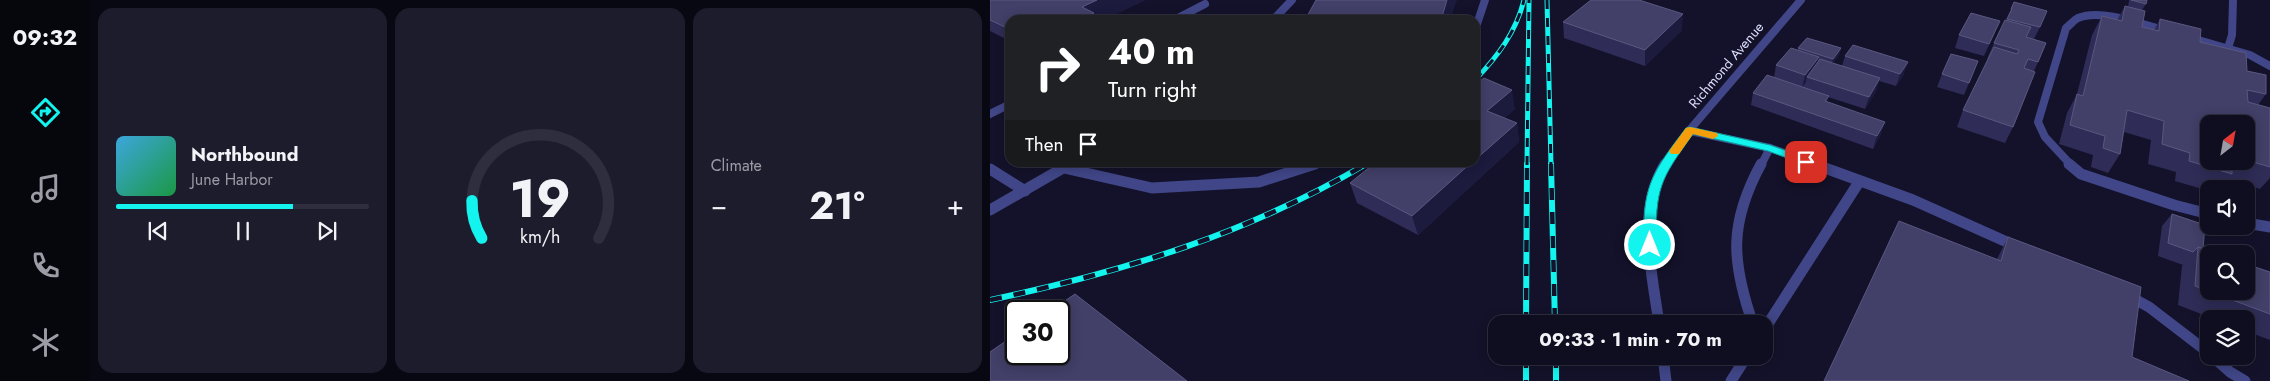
<!DOCTYPE html>
<meta charset="utf-8">
<style>
body{margin:0;font-family:Jost,sans-serif;background:#1c1c2d;color:#f1f3f6;height:100vh;display:flex;flex-direction:column;font-size:19px;white-space:nowrap}
*{box-sizing:border-box;margin:0}
p{font-size:16px;color:#9b9ca5}
.icon{flex:none;width:28px;height:28px;fill:none;stroke:currentColor;stroke-width:2;stroke-linecap:round;stroke-linejoin:round}
.map{position:relative;flex:1;overflow:hidden}
.side{display:flex;flex-direction:column;gap:8px;padding:8px;background:#080812;width:900px}
.side>*{flex:none}
.top-card{position:absolute;left:15px;top:15px;width:475px;height:152px;border-radius:15px;box-shadow:0 2px 12px #0003,0 0 0 1px #2e2e3e;background:#202124;color:#fff;overflow:hidden}
.needle{width:32px;rotate:31deg}
.controls{position:absolute;left:1210px;top:115px;display:grid;gap:10px}
.controls a{display:grid;place-items:center;width:55px;height:55px;border-radius:10px;background:#0e0e20;box-shadow:0 2px 12px #0003,0 0 0 1px #2e2e3e;font-size:25px}
.speed{position:absolute;left:15px;top:300px;display:flex;gap:10px;font-size:25px;font-weight:700;text-align:center}
.speed>*{display:grid;place-content:center;width:65px;height:65px;border-radius:50%;background:#0e0e20;box-shadow:0 2px 12px #0003,0 0 0 1px #2e2e3e;line-height:1}
.speed .limit{border:2px solid #111;border-radius:8px;background:#fff;color:#111}
.pin{position:absolute;display:grid;place-items:center;width:42px;height:42px;color:#fff;margin:-21px;border-radius:10px;box-shadow:0 2px 8px #0006}
.me{position:absolute;width:55px;margin:-28px;rotate:0deg;stroke-linejoin:round;filter:drop-shadow(0 0 4px #0008)}
.turn{display:flex;align-items:center;gap:18px;height:105px;padding:0 20px;font-size:22px}
.turn .icon{width:65px;height:65px;stroke-width:2.5}
.turn b{display:block;font-size:35px;line-height:42px}
.then{display:flex;align-items:center;height:48px;padding:0 20px;background:#0003;gap:10px;font-size:19px}
.big{font-size:38px;font-weight:700;line-height:1.1}
.side .card{flex:1;display:flex;flex-direction:column;justify-content:center;gap:8px;min-width:0;padding:0 18px;border-radius:15px;background:#1c1c2d}
.side .dial{align-items:center;gap:0}
.dial svg{height:130px;overflow:visible;fill:none;stroke:#2e2e3e;stroke-width:7;stroke-linecap:round;text-anchor:middle}
.dial text{fill:#f1f3f6;stroke:none}
.song{display:flex;align-items:center;gap:15px}
.cover{width:60px;height:60px;border-radius:8px;background:linear-gradient(135deg,hsl(200 70% 55%),hsl(140 70% 35%))}
.played{height:5px;border-radius:2px;background:linear-gradient(90deg,#13f4ee 70%,#2e2e3e 70%)}
.keys{display:flex;justify-content:space-around;direction:ltr}
.heat{display:flex;justify-content:space-between;align-items:center;font-size:28px;direction:ltr}
.side .tiles{flex:1;display:grid;gap:8px;grid-template-columns:repeat(3,1fr)}
.trip{position:absolute;left:498px;top:315px;width:285px;height:50px;border-radius:15px;background:#0e0e20;box-shadow:0 2px 12px #0003,0 0 0 1px #2e2e3e;font-weight:700;line-height:50px;text-align:center}
main{display:flex;flex:1;min-height:0}
.tabs{display:flex;flex-direction:column;width:90px;justify-content:space-around;align-items:center;background:#06060d;color:#9b9ca5}
.tabs .icon{width:35px;height:35px}
.tabs .active{color:#13f4ee}
.tabs b{font-size:22px;color:#f1f3f6}
.map>svg:first-child{display:block}
</style>
<main>
<nav class="tabs">
<b>09:32</b>
<svg class="icon active" aria-label="directions" viewBox="0 0 24 24"><path d="M12 3l9 9-9 9-9-9zM9 14v-3h6M13 9l2 2-2 2"/></svg>
<svg class="icon" aria-label="music" viewBox="0 0 24 24"><path d="M9 18V5l10-2v13"/><circle cx="6" cy="18" r="3"/><circle cx="16" cy="16" r="3"/></svg>
<svg class="icon" aria-label="phone" viewBox="0 0 24 24"><path d="M5 4h4l2 5-3 2q2 4 5 5l2-3 5 2v4C11 20 4 13 5 4z"/></svg>
<svg class="icon" aria-label="climate" viewBox="0 0 24 24"><path d="M12 3v18M4 7l16 10M4 17L20 7"/></svg>
</nav>
<section class="side">
<div class="tiles">
<div class="card">
<div class="song"><i class="cover"></i><div><b>Northbound</b><p>June Harbor</p></div></div>
<div class="played"></div>
<div class="keys"><svg class="icon" aria-label="previous" viewBox="0 0 24 24"><path d="M18 5L8 12l10 7zM5 5v14"/></svg><svg class="icon" aria-label="pause" viewBox="0 0 24 24"><path d="M8 5v14M16 5v14"/></svg><svg class="icon" aria-label="next" viewBox="0 0 24 24"><path d="M6 5l10 7-10 7zM19 5v14"/></svg></div>
</div>
<div class="card dial"><svg viewBox="0 0 100 80">
<path d="M14 69A42 42 0 1 1 86 69"/>
<path d="M14 69A42 42 0 0 1 8 46" stroke="#13f4ee"/>
<text x="50" y="56" font-size="32" font-weight="700">19</text>
<text x="50" y="72" font-size="11">km/h</text>
</svg></div>
<div class="card"><p>Climate</p>
<div class="heat"><a>−</a><b class="big">21°</b><a>+</a></div>
</div>
</div>
</section>
<div class="map">
<svg width="1280" height="381" viewBox="0 0 1280 381">
<rect width="100%" height="100%" fill="#13122a"/>
<g fill="none" stroke-linecap="round" stroke-linejoin="round">
<!-- service-far1 -->
<g stroke="#404687" stroke-width="8">
<polyline points="184,20 215,4"/>
<polyline points="487,24 495,0"/>
<polyline points="1198,37 1260,55 1280,66"/>
<polyline points="1238,48 1242,35 1243,0"/>
<polyline points="0,114 20,104"/>
<polyline points="700,131 780,148 828,165"/>
<polyline points="321,165 331,162"/>
<polyline points="771,165 780,148"/>
<path d="M1081,165L1055,137L1048,122L1076,28C1080,25 1084,20 1088,18C1111,8 1154,25 1177,31"/>
</g>
<!-- service -->
<g stroke="#404687" stroke-width="11">
<polyline points="824,164 923,200 1028,247"/>
<polyline points="1079,164 1091,174 1184,205 1219,214"/>
<polyline points="74,168 162,188 269,182 325,164"/>
<polyline points="0,169 35,191"/>
<polyline points="1256,223 1280,227"/>
<polyline points="1137,295 1159,307 1219,353"/>
<path d="M763,324C741,261 739,223 771,164"/>
<polyline points="774,330 869,182"/>
<polyline points="1222,356 1240,372 1255,381"/>
<polyline points="741,381 757,356"/>
</g>
<!-- minor-far1 -->
<polyline stroke="#404687" stroke-width="8" points="674,165 697,133 811,0"/>
<!-- minor -->
<g stroke="#404687" stroke-width="11">
<path d="M669,324C662,272 646,212 675,164"/>
<polyline points="673,356 676,381"/>
</g>
<!-- tertiary-far1 -->
<g stroke="#404687" stroke-width="8">
<polyline points="283,20 302,0"/>
<polyline points="78,165 84,162"/>
</g>
<!-- tertiary -->
<polyline stroke="#404687" stroke-width="11" points="0,210 80,164"/>
<!-- rail-far1 casing -->
<g stroke="#13f4ee" stroke-width="5">
<g id="rail-far1">
<polyline points="557,0 561,165"/>
<path d="M485,80C508,56 526,32 534,0"/>
<polyline points="374,165 380,162"/>
<polyline points="537,165 539,0"/>
</g>
</g>
<!-- rail casing -->
<g stroke="#13f4ee" stroke-width="6">
<g id="rail">
<polyline points="561,164 565,324"/>
<path d="M0,300C133,272 259,233 376,164"/>
<polyline points="536,324 537,164"/>
<polyline points="536,356 536,381"/>
<polyline points="566,356 566,381"/>
</g>
</g>
<!-- rail-far1 -->
<use href="#rail-far1" stroke="#13122a" stroke-width="3" stroke-dasharray="9" stroke-linecap="butt"/>
<!-- rail -->
<use href="#rail" stroke="#13122a" stroke-width="4.5" stroke-dasharray="12" stroke-linecap="butt"/>
</g>
<!-- wall -->
<g fill="#2f2c57" fill-rule="evenodd">
<polygon points="0,0 155,0 113,20 20,20 20,41 0,31"/>
<path d="M1139,0H1157L1156,4L1152,10V27L1164,30L1170,19L1210,42L1257,71L1276,94L1268,105L1280,108V178L1270,189L1238,179L1230,189H1219V191L1185,181L1186,172L1158,164L1161,140L1134,132L1130,154L1118,173L1101,167L1103,155L1069,144L1077,113L1087,94L1102,35L1112,16L1127,20L1135,6L1138,7ZM1256,124V161H1219Z"/>
<polygon points="1024,2 1050,27 1044,39 1048,62 1044,71 1023,127 1015,143 967,127 973,110 998,59 997,59 1004,43 1016,20"/>
<polygon points="573,22 692,30 655,66 574,38"/>
<polygon points="1005,33 994,56 965,48 969,35"/>
<polygon points="808,48 851,48 849,55 843,63 852,66 855,56 914,74 906,86 889,81 886,91 875,109 838,97 837,102 891,134 883,149 761,105 763,93 784,78 786,65 808,50"/>
<polygon points="988,61 974,95 947,87 952,74"/>
<polygon points="485,85 525,109 514,118 527,123 529,142 428,235 367,203 360,183"/>
<polygon points="1182,214 1213,249 1280,272 1280,340 1256,331 1256,319 1224,319 1188,305 1192,266 1193,265 1168,256 1172,226"/>
<polygon points="1018,237 1151,287 834,381 1007,259"/>
</g>
<!-- shaded-wall -->
<g fill="#1c1a3d">
<polygon points="107,0 155,0 113,20 89,20 92,7"/>
<polygon points="457,0 467,0 460,20 451,20"/>
<polygon points="693,14 692,30 655,66 655,50"/>
<polygon points="1010,21 1005,33 994,56 999,44"/>
<polygon points="20,25 20,34 15,27"/>
<polygon points="851,48 849,55 841,66 843,59"/>
<polygon points="829,57 826,70 817,77 816,82 812,88 815,75"/>
<polygon points="918,62 914,74 906,86 910,74"/>
<polygon points="890,78 886,91 875,109 879,97"/>
<polygon points="522,90 525,109 501,130 497,111"/>
<polygon points="895,122 891,134 883,149 887,136"/>
<polygon points="527,123 529,142 428,235 422,216 482,162 485,162 485,160"/>
</g>
<!-- building -->
<g fill="#423f68" stroke="#5a5880">
<polygon points="0,0 107,0 92,7 104,13 89,20 20,20 20,25 15,27 0,20"/>
<polygon points="326,0 457,0 451,20 315,20"/>
<polygon points="601,0 649,0 693,14 655,50 573,22"/>
<polygon points="1141,0 1157,0 1156,4"/>
<polygon points="1024,2 1057,11 1050,27 1017,19 1022,9 1021,9"/>
<polygon points="1135,6 1155,11 1152,27 1169,31 1170,19 1211,29 1210,42 1256,53 1257,71 1276,75 1276,94 1257,90 1258,102 1280,108 1280,167 1256,160 1256,124 1219,124 1219,161 1242,161 1242,174 1199,161 1200,153 1172,144 1174,121 1137,110 1130,154 1113,148 1115,136 1080,125 1087,94 1093,96 1112,16 1132,21"/>
<polygon points="981,13 1010,21 999,44 969,35"/>
<polygon points="1015,20 1041,27 1036,37 1056,43 1048,62 1038,59 1034,68 1045,72 1023,127 973,110 1004,47 1027,54 1029,50 1004,43"/>
<polygon points="817,38 851,48 843,59 808,48"/>
<polygon points="863,45 918,62 910,74 855,56"/>
<polygon points="801,48 829,57 815,75 786,65"/>
<polygon points="961,54 988,61 979,83 952,74"/>
<polygon points="830,59 890,78 879,97 817,77"/>
<polygon points="777,75 839,96 835,101 895,122 887,136 763,93"/>
<polygon points="494,78 522,90 497,111 527,123 485,160 485,85"/>
<polygon points="386,162 482,162 422,216 360,183"/>
<polygon points="1182,214 1215,225 1213,249 1208,247 1203,252 1178,243"/>
<polygon points="909,221 1011,261 1018,237 1151,287 1142,357 1199,381 834,381"/>
<polygon points="1208,247 1228,254 1219,254 1219,291 1256,291 1256,264 1280,272 1280,314 1205,286"/>
<polygon points="85,294 197,381 0,381 0,352 26,334 26,354 69,354 69,311 60,311"/>
</g>
<!-- route -->
<path fill="#13f4ee" stroke="#0c9f9b" d="M700,127L780,145L820,159L821,162L816,165L778,151L703,134C669,181 666,188 666,245L664,249H656C652,242 654,233 654,226C654,180 670,163 696,128Z"/>
<!-- slow -->
<polygon fill="#f59e0b" points="700,127 727,133 728,136 723,139 703,134 689,154 681,154 679,151 696,128"/>
<g text-anchor="middle" dominant-baseline="central" stroke-width="5" stroke-linejoin="round" paint-order="stroke">
<!-- street labels -->
<g font-size="14" fill="#ddddfd" stroke="#13122a">
<text transform="translate(736 65) rotate(-50)">Richmond Avenue</text>
</g>
</g>
</svg>
<div class="controls">
<a><svg class="needle" viewBox="-14 -14 28 28"><path d="M0-13l5 13h-10z" fill="#e53935"/><path d="M0 13l5-13h-10z" fill="#9b9ca5"/></svg></a>
<a><svg class="icon" aria-label="sound" viewBox="0 0 24 24"><path d="M4 9h4l5-4v14l-5-4H4zM17 9q2 3 0 6"/></svg></a>
<a><svg class="icon" aria-label="search" viewBox="0 0 24 24"><circle cx="10" cy="10" r="6"/><path d="M15 15l6 6"/></svg></a>
<a><svg class="icon" aria-label="layers" viewBox="0 0 24 24"><path d="M12 4l9 5-9 5-9-5zM3 14l9 5 9-5"/></svg></a>
</div>
<div class="speed"><div class="limit">30</div></div>
<div class="pin" style="left:816px;top:162px;background:#d93025"><svg class="icon" aria-label="arrive" viewBox="0 0 24 24"><path d="M6 21V4h12l-3 4 3 4H6"/></svg></div>
<svg class="me" style="left:660px;top:245px" viewBox="-20 -20 40 40"><circle r="17" fill="#13f4ee" stroke="#fff" stroke-width="3"/><path d="M0-11L8 9 0 5-8 9z" fill="#fff"/></svg>
<div class="trip">09:33 · 1 min · 70 m</div>
<div class="top-card">
<div class="turn"><svg class="icon" aria-label="right" viewBox="0 0 24 24"><path d="M7 20v-9h11M14 6l5 5-5 5"/></svg><div><b>40 m</b>Turn right</div></div>
<div class="then">Then<svg class="icon" aria-label="arrive" viewBox="0 0 24 24"><path d="M6 21V4h12l-3 4 3 4H6"/></svg></div>
</div>
</div>
</main>
